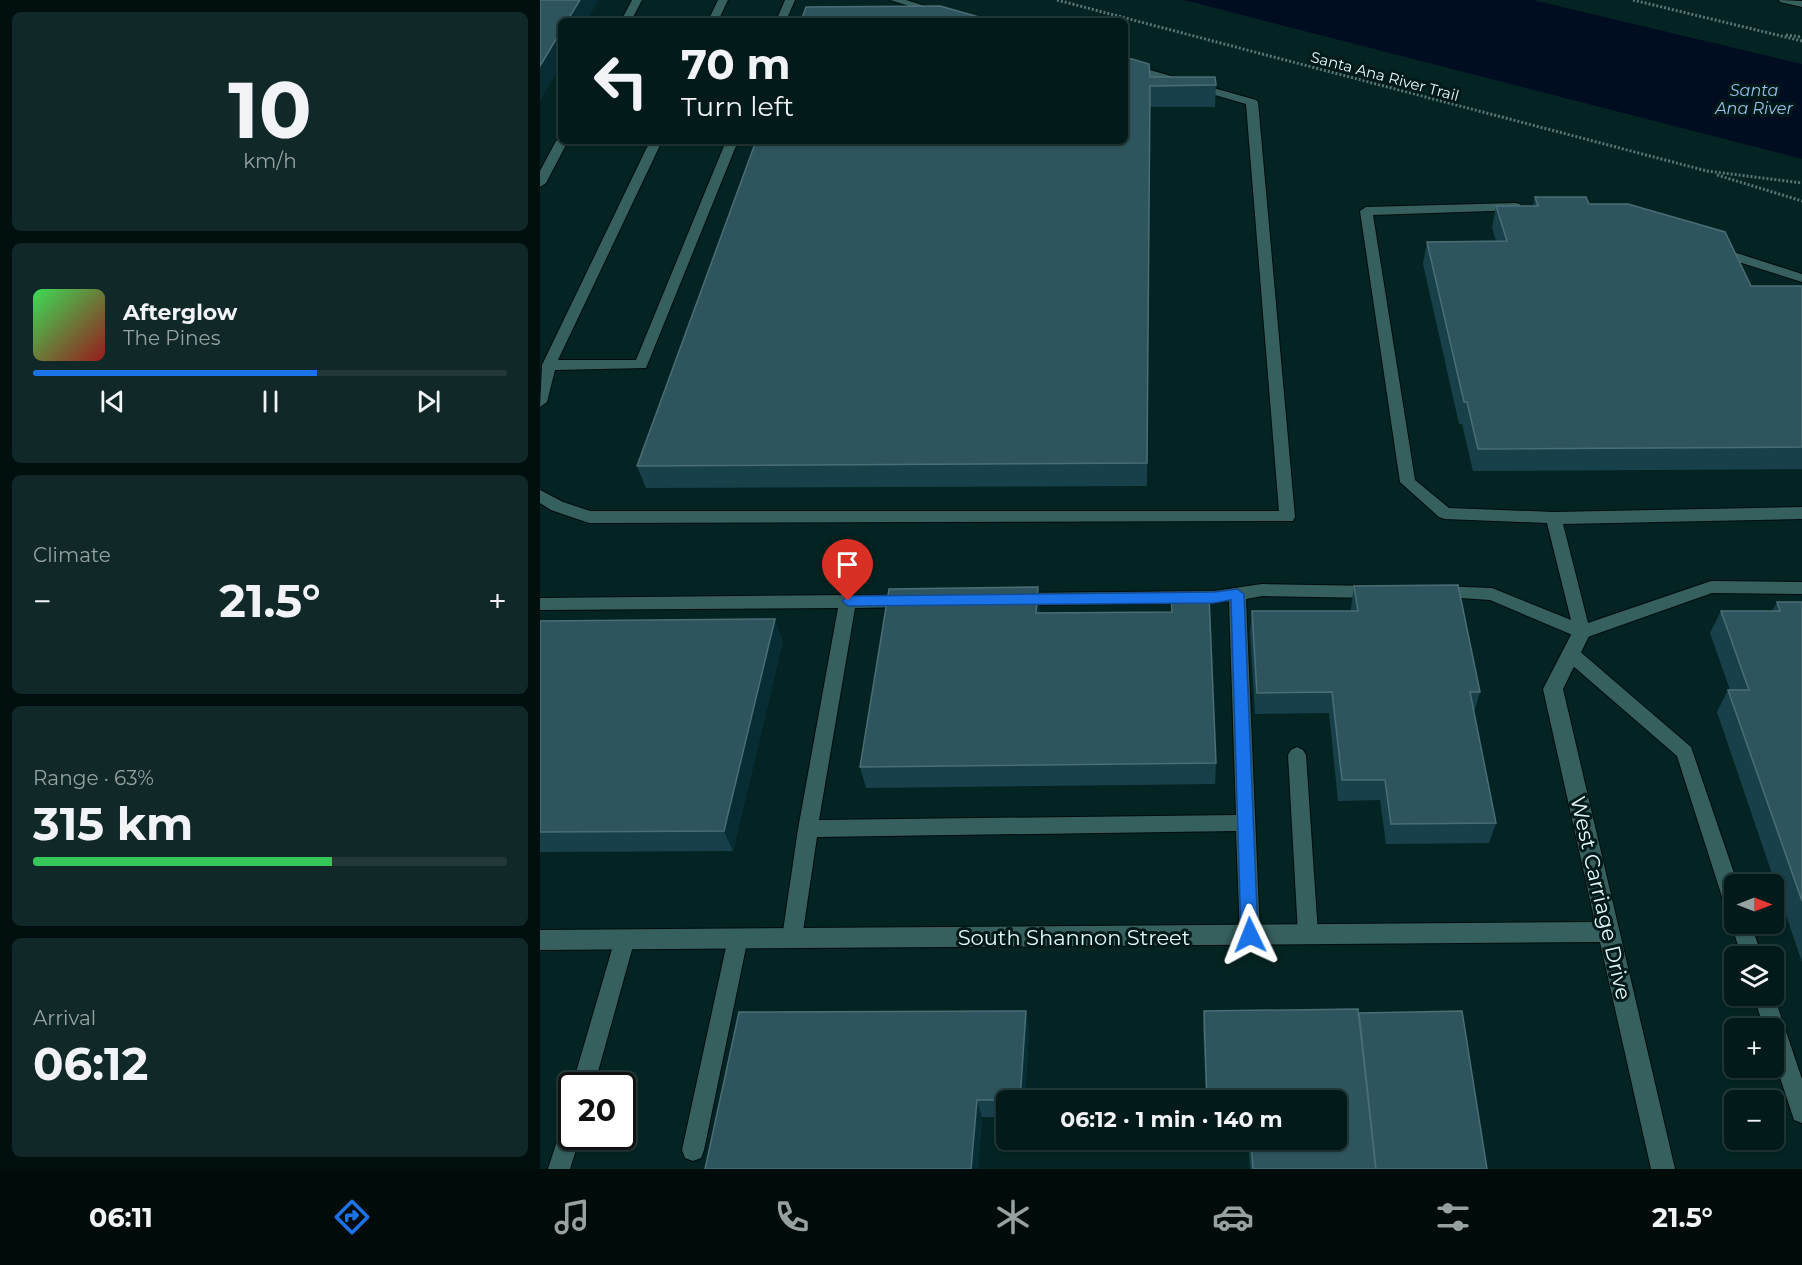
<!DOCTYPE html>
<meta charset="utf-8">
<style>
body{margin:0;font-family:Montserrat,sans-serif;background:#102827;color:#f1f3f6;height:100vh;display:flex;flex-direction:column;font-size:22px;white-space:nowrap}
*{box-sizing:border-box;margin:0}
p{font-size:20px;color:#96a1a2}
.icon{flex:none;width:33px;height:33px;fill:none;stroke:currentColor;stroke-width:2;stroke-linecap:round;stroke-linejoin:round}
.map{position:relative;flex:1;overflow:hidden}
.drawer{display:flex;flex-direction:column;gap:12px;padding:12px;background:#010f0e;width:540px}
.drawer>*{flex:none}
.banner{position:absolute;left:18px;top:18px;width:570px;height:126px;border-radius:9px;box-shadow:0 2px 4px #0004,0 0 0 2px #233939;background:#021b1a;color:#f1f3f6;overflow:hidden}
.needle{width:39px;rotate:90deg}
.controls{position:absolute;left:1184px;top:874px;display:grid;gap:12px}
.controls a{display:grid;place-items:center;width:60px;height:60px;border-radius:9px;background:#021b1a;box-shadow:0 2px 4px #0004,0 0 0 2px #233939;font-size:30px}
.speed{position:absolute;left:18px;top:1072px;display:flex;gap:12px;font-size:30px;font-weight:700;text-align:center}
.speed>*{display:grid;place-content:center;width:78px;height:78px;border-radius:50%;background:#021b1a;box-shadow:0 2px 4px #0004,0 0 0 2px #233939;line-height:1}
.speed .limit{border:3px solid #111;border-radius:9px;background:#fff;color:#111}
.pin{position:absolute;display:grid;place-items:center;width:51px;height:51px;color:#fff;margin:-62px -26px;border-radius:50% 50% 50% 0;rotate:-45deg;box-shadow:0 0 6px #0007}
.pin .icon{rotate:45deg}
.me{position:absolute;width:66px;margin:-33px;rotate:358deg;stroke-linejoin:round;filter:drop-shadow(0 0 4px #0008)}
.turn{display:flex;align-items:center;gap:21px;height:126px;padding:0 24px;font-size:27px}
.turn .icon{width:78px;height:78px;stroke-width:2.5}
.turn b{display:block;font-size:42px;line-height:51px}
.big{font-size:45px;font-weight:700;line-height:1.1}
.drawer .card{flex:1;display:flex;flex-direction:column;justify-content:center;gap:9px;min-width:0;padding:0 21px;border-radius:9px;background:#102827}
.drawer .dial{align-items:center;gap:0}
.dial b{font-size:78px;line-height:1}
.song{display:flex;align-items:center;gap:18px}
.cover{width:72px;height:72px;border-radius:9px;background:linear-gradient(135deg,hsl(130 70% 55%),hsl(0 70% 35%))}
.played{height:6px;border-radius:3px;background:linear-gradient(90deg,#1a73e8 60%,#233939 60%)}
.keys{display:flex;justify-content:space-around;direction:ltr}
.heat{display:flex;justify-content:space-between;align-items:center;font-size:33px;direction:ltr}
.charge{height:9px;border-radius:4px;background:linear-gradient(90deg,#34c759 63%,#233939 0)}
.trip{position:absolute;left:456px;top:1090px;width:351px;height:60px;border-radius:9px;background:#021b1a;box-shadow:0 2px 4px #0004,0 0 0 2px #233939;font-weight:700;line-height:60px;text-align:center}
.dock{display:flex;height:96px;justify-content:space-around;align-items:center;background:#010b0a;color:#96a1a2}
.dock .icon{width:42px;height:42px}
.dock .active{color:#1a73e8}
.dock b{font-size:27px;color:#f1f3f6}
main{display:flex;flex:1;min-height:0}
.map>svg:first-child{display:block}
</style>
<main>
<section class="drawer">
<div class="card dial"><b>10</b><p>km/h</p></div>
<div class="card">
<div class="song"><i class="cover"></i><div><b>Afterglow</b><p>The Pines</p></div></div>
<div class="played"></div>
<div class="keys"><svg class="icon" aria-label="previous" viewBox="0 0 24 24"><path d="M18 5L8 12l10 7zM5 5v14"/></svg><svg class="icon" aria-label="pause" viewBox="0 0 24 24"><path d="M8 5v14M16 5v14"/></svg><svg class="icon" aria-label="next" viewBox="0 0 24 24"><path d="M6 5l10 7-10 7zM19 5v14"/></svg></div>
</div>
<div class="card"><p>Climate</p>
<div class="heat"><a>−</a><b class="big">21.5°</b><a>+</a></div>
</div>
<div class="card"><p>Range · 63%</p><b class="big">315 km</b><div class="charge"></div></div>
<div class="card"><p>Arrival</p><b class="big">06:12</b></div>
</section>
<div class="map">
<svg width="1262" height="1169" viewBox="0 0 1262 1169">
<rect width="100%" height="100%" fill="#032422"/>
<!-- water -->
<polygon fill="#000d20" points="644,0 993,0 1262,64 1262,159"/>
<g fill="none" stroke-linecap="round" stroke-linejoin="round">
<!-- service casing -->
<g stroke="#000c0b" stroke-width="2">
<g id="service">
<polygon points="92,0 102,0 91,21 81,21"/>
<polygon points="178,0 188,0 178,21 168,21"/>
<polygon points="245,0 255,0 246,21 236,21"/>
<polygon points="350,0 366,0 433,21 417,21"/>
<polygon points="1239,0 1262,1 1262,7 1240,2"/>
<polygon points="585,63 716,100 718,102 755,517 753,521 49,523 11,510 0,503 0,490 23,502 50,511 739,511 706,104 585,69"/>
<polygon points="21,138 21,141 28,141 6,183 0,187 0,171 16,141"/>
<polygon points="110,141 122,141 18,360 96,360 186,141 198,141 106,368 15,370 7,402 0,407 2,365"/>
<polygon points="976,203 980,204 982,207 980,210 833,215 875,480 909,508 1014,512 1262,507 1262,519 1023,524 1048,623 1171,581 1262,582 1262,594 1172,593 1042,639 950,600 891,596 889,592 891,588 897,586 952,588 1031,620 1007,523 905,519 899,517 860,482 820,211 826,207"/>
<polygon points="1175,246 1262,274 1262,282 1170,253 1169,250 1170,247"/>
<polygon points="722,584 835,586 841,588 843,592 841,596 835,598 722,596 706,599 720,935 717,942 710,944 703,942 700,935 696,831 277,837 262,938 259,945 252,947 245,945 242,938 258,829 298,608 0,610 0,598 308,595 374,597 376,601 374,605 368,607 315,608 279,820 696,815 689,601 674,603 478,605 472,603 470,599 472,595 478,593 674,591"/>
<polygon points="1031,647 1037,649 1151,747 1198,885 1194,885 1194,912 1187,909 1184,903 1137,756 1025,659 1022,654 1025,649"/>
<polygon points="757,747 763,750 766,755 778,934 775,941 768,943 761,941 758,934 748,755 751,750"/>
<polygon points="1194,917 1194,924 1211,924 1222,957 1202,957 1191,924"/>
<polygon points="198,929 205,931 208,938 164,1150 161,1158 153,1161 145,1158 142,1150 188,938 191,931"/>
<polygon points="85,930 92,932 95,939 54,1086 32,1086 75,939 78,932"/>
<polygon points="1233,993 1262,1079 1262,1123 1254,1120 1233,1056 1233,1029 1224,1029 1214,996 1233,996"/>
<polygon points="32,1116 32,1137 40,1137 30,1169 8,1169 24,1119"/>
</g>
</g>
<!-- minor casing -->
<g stroke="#000c0b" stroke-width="2">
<polygon id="minor" points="1042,625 1049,627 1051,632 1023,689 1135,1169 1111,1169 1060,942 0,950 0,930 1055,922 1003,689 1035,627"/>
</g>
<!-- path -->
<g stroke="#597674" stroke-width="3" stroke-dasharray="2 2" stroke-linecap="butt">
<polyline points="517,0 1167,171 1262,183"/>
<polyline points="1093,0 1262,41"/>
<polyline points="1246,35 1262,37"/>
<polyline points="1177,175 1262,201"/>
</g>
<!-- service -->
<use href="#service" fill="#36605e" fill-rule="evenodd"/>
<!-- minor -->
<use href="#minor" fill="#36605e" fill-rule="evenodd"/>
</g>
<!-- wall -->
<g fill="#18404b">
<polygon points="610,77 676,85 675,107 610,107 607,486 106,488 97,466"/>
<polygon points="995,197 1049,204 1211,286 1262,286 1262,469 933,471 922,424 919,424 883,264 887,242 956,241 952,228 956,206 993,206"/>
<polygon points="814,586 940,692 934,712 956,823 949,843 846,844 840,800 798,801 789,713 715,714 710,633 712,611 811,611 811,608"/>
<polygon points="631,597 676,763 675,784 326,788 320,767 500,609 500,613 631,612"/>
<polygon points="1237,602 1262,602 1262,962 1177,712 1188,690 1190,690 1170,633 1181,611 1232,611"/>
<polygon points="0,621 243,641 193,851 0,852"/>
<polygon points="486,1011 489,1028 485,1101 466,1101 466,1117 442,1117 438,1169 165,1169"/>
<polygon points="664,1011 819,1013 947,1169 710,1169 708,1140 796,1140 796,1101 666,1101 663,1028"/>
</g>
<!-- shaded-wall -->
<g fill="#072c33">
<polygon points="40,0 59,0 46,21 27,21"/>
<polygon points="21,31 21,65 0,101 0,66"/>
<polygon points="610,86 610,107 607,486 607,463"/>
<polygon points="498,587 500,609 498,635 496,613"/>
<polygon points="235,619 243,641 193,851 184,831"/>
<polygon points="486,1011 489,1028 485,1101 480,1101"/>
<polygon points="437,1100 442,1117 438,1169 431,1169"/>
</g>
<!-- building -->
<g fill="#2e545e" stroke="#4b6e76" stroke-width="1.5">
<polygon points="0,0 40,0 27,21 21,21 21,31 0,66"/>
<polygon points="400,6 453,21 261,21 266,7"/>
<polygon points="585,57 609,64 610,77 675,77 676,85 610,86 607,463 97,466 216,141 585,141"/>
<polygon points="995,197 1046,197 1049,204 1088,204 1185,232 1211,286 1262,286 1262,447 938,449 927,402 924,402 887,242 967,241 956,206 998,206"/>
<polygon points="918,585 940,692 930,692 956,823 851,824 845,780 802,780 792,692 717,693 712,611 818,611 814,586"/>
<polygon points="498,587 496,613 632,612 631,597 669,596 676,763 320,767 349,589"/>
<polygon points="1237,602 1262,602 1262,901 1188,690 1209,690 1181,611 1240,611"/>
<polygon points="235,619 184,831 0,832 0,621"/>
<polygon points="818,1009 836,1169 713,1169 711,1140 796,1140 796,1101 667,1101 664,1011"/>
<polygon points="486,1011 480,1100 437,1100 431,1169 165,1169 199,1012"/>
<polygon points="922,1011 947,1169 836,1169 819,1013"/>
</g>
<!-- route -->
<polygon fill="#1a73e8" stroke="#114b97" stroke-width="1.5" points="697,589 704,594 718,935 716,941 710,943 704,941 701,935 691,600 674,603 308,606 302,601 308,596 674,592"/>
<g text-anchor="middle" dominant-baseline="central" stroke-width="6" stroke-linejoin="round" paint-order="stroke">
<!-- far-street labels -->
<g font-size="15" fill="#e4faf9" stroke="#001a19">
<text transform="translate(845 76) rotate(15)">Santa Ana River Trail</text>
</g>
<!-- far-water labels -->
<g font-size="16" font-style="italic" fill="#98c3ef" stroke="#001a19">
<text x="1214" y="90">Santa<tspan x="1214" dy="18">Ana River</tspan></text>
</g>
<!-- near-street labels -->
<g font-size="21" fill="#e4faf9" stroke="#001a19">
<text transform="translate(1061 898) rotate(77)">West Carriage Drive</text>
<text x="534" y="937">South Shannon Street</text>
</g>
</g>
</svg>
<div class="controls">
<a><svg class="needle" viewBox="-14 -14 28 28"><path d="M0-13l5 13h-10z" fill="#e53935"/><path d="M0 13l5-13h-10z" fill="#96a1a2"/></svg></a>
<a><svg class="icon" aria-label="layers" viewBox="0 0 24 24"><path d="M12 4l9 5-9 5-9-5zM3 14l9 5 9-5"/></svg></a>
<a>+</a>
<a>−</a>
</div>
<div class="speed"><div class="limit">20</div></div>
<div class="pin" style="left:308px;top:601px;background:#d93025"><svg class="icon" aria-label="arrive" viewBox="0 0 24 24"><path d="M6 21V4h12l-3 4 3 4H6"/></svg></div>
<svg class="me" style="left:710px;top:935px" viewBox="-20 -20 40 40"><path d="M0-17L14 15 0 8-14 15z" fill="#1a73e8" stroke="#fff" stroke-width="4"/></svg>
<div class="trip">06:12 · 1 min · 140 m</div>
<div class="banner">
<div class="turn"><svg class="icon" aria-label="left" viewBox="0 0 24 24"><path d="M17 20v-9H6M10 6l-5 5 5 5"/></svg><div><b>70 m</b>Turn left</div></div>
</div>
</div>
</main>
<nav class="dock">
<b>06:11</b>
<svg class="icon active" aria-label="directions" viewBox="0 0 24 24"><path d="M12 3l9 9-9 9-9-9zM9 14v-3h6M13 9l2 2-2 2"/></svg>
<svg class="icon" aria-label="music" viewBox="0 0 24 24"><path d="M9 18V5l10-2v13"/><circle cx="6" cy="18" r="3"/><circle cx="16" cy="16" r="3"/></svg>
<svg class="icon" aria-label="phone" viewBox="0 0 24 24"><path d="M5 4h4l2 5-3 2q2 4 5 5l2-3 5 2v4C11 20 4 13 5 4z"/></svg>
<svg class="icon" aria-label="climate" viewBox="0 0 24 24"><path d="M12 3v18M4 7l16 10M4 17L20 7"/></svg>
<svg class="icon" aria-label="car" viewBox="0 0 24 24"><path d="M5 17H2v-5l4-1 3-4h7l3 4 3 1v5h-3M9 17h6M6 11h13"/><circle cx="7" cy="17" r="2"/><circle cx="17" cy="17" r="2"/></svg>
<svg class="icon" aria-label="filters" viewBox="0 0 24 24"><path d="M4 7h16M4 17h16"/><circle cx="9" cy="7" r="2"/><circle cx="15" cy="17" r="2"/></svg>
<b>21.5°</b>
</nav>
